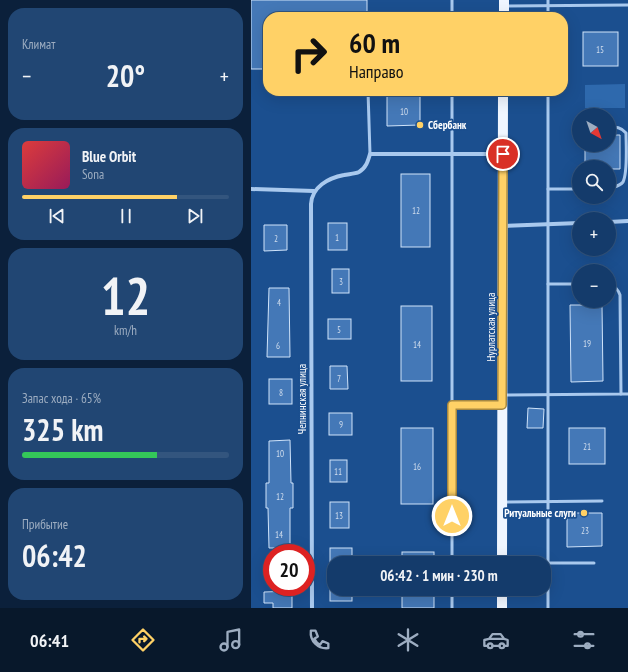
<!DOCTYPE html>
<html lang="ru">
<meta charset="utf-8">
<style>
body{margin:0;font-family:"PT Sans Narrow",sans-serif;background:#214673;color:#f1f3f6;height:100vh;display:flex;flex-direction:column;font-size:15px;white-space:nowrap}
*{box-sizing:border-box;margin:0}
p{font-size:13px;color:#9dadc1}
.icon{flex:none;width:22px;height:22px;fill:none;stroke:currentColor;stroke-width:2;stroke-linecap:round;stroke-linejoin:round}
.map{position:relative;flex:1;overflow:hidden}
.panel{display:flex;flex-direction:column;gap:8px;padding:8px;background:#0b203b;width:251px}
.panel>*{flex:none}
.banner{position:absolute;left:12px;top:12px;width:305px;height:84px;border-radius:16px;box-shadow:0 4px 16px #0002,0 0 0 1px #33557e;background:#ffd166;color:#111;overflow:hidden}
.needle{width:26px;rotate:140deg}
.fabs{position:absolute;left:321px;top:108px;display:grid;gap:8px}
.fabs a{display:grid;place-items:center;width:44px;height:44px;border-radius:50%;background:#143b6b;box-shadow:0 4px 16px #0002,0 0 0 1px #33557e;font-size:20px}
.speed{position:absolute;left:12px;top:544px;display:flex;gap:8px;font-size:20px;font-weight:700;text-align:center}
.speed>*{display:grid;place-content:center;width:52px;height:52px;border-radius:50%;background:#143b6b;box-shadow:0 4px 16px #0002,0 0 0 1px #33557e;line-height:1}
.speed .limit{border:6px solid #d22;background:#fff;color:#111}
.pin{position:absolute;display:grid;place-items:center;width:34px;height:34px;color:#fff;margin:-17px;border:2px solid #fff;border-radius:50%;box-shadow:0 1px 4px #0007}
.me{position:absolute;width:44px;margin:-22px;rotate:0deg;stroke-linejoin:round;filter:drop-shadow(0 0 3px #0008)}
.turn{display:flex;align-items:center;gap:14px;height:84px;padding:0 20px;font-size:18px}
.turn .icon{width:52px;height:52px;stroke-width:2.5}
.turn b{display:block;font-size:28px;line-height:34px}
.big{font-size:30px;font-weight:700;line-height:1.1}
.panel .tile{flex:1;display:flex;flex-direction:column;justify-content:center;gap:6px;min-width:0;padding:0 14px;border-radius:16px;background:#214673}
.panel .dial{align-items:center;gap:0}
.dial b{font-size:52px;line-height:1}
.song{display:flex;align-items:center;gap:12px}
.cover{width:48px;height:48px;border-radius:6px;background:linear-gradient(135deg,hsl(0 70% 55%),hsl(330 70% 35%))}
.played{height:4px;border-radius:2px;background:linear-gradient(90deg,#ffd166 75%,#33557e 75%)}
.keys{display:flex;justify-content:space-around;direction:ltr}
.heat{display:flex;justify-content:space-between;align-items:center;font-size:22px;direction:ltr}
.charge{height:6px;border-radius:3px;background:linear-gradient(90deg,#34c759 65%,#33557e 0)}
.trip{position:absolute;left:76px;top:556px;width:224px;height:40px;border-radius:16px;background:#143b6b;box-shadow:0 4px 16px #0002,0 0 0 1px #33557e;font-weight:700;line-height:40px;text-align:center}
.menu{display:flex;height:64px;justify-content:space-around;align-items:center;background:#08182b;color:#9dadc1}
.menu .icon{width:28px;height:28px}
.menu .current{color:#ffd166}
.menu b{font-size:18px;color:#f1f3f6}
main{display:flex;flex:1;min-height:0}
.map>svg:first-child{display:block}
</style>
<main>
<section class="panel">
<div class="tile"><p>Климат</p>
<div class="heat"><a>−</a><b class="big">20°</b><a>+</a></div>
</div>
<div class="tile">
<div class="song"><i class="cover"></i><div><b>Blue Orbit</b><p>Sona</p></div></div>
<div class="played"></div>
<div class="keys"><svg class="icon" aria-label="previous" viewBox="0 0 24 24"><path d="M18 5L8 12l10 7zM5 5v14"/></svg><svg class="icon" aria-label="pause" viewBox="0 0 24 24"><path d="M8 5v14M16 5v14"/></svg><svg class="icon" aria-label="next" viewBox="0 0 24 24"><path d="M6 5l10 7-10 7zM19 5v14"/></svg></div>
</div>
<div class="tile dial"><b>12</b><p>km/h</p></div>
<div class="tile"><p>Запас хода · 65%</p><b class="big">325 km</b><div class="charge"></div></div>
<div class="tile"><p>Прибытие</p><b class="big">06:42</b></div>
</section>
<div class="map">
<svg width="377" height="608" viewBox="0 0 377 608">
<rect width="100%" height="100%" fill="#1b4f8f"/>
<!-- green -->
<polygon fill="#2e69ad" points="374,84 374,108 334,108 334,85"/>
<!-- building -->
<g fill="#4478b7" stroke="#cfe3fa">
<polygon points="0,0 116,0 116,17 17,17 17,69 0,69"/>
<rect x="332" y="32" width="35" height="34"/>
<polygon points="136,91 169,91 169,125 136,126"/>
<polygon points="358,135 369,135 369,169 358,169 358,167 334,167 334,145 358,145"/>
<rect x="150" y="174" width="29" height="73"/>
<rect x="77" y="223" width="19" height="27"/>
<polygon points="13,225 36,225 36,250 13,251"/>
<rect x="81" y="269" width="17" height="24"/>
<polygon points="18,288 38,288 39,357 16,357"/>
<polygon points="319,305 351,305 352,381 320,382"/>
<rect x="150" y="306" width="31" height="75"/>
<rect x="77" y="319" width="23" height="20"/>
<polygon points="79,366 96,366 97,389 79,389"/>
<rect x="18" y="379" width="23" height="25"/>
<polygon points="277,408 293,409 292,428 276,428"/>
<rect x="78" y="413" width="23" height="22"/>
<rect x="150" y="428" width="32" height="76"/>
<rect x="318" y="428" width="36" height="36"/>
<polygon points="39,440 40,483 42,483 42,508 39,508 39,548 18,548 17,508 15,508 15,483 18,483 18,441"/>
<rect x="79" y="460" width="17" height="22"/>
<rect x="79" y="502" width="19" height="26"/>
<polygon points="316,513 351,513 351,546 316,547"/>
<rect x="79" y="548" width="22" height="15"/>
<rect x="151" y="552" width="32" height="11"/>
<rect x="79" y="589" width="22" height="12"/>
<rect x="151" y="589" width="32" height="19"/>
<polygon points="41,591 41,608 22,608 22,603 13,603 13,592"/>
</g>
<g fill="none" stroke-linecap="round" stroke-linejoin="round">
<!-- lane -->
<g stroke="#a9c9ee" stroke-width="3">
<polyline points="201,0 201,17"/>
<polyline points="297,0 297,17"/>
<polyline points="255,6 377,5"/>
<polyline points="117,91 119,154"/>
<polyline points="201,91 201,563"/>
<polyline points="297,91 297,608"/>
<path d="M358,127C365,127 370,127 375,133C375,145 377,172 372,182C369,186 363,187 358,189"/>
<polyline points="297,189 328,189"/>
<polyline points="297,284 328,284"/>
<polyline points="370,394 377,394"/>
<path d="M253,395L370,394L369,295C367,289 364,286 358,283"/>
<polyline points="201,405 250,405"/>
<polyline points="253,502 351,501"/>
<polyline points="297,563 343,563"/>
<polyline points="201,589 201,608"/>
</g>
<!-- street -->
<g stroke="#a9c9ee" stroke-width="4">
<polyline points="0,189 63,191"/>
<polyline points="358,222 377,221"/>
<polyline points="252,226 328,223"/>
<path d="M61,608L60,204C61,187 77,178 93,175C97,174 104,174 108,172C115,168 117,161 119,154H252"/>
</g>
<!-- primary -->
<g stroke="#f0f6ff" stroke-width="10">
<polyline points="253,0 253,17"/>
<polyline points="251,563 252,91"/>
<polyline points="251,608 251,589"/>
</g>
</g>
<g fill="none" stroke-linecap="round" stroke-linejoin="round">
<!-- route casing -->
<g stroke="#a68842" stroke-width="10">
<polyline id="route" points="201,516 201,405 251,405 252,154"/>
</g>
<!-- route -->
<use href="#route" stroke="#ffd166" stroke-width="7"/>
</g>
<!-- markers -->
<g fill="#ffd166" stroke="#1b4f8f" stroke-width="1.5">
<circle cx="169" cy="125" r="4"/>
<circle cx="333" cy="513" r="4"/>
</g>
<g text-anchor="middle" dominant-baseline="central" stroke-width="3.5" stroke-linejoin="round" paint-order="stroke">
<!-- number labels -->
<g font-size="9" fill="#d0dded">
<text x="349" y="49">15</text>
<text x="153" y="111">10</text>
<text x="165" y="210">12</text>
<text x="86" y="237">1</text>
<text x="25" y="238">2</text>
<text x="90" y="281">3</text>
<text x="28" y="302">4</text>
<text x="88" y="329">5</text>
<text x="336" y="343">19</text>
<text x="166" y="344">14</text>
<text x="27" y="345">6</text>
<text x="88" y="378">7</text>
<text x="30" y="392">8</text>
<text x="90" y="424">9</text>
<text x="336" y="446">21</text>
<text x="29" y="453">10</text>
<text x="166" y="466">16</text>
<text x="87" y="471">11</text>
<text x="29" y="496">12</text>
<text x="88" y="515">13</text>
<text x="334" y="530">23</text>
<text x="28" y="534">14</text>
</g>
<!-- poi labels -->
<g font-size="11" font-weight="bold" fill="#fff" stroke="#1b4f8f" text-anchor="start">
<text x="177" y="125">Сбербанк</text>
<text x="325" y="513" text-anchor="end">Ритуальные слуги</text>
</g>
<!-- street labels -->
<g font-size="11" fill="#fff" stroke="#1b4f8f">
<text transform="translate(240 327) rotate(-90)">Нурлатская улица</text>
<text transform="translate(51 399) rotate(-90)">Челнинская улица</text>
</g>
</g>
</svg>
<div class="fabs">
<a><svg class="needle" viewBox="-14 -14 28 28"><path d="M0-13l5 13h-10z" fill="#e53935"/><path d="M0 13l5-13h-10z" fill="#9dadc1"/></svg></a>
<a><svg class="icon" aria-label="search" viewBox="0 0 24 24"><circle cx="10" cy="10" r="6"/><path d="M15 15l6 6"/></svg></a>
<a>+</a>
<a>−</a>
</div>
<div class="speed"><div class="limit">20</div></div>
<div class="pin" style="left:252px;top:154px;background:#d93025"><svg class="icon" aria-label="arrive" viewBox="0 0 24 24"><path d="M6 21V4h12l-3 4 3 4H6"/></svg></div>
<svg class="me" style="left:201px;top:516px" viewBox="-20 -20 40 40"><circle r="17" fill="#ffd166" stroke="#fff" stroke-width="3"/><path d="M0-11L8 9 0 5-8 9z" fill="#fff"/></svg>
<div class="trip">06:42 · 1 мин · 230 m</div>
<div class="banner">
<div class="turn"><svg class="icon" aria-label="right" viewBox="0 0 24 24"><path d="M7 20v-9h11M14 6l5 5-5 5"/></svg><div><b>60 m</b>Направо</div></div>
</div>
</div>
</main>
<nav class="menu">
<b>06:41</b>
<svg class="icon current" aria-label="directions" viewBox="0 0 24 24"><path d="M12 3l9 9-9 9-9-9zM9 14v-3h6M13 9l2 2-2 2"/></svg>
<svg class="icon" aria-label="music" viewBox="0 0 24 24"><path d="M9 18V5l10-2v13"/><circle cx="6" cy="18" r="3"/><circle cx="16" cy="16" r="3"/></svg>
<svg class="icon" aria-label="phone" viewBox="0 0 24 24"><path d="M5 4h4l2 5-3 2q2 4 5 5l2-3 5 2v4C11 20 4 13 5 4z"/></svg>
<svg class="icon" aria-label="climate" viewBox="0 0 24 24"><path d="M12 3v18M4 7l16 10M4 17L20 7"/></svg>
<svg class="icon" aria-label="car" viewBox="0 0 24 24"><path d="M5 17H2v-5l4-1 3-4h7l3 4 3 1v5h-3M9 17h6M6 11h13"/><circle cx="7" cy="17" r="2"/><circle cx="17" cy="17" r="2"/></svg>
<svg class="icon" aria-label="filters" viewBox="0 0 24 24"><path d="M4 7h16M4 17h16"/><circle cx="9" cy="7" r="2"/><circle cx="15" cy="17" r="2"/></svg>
</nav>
